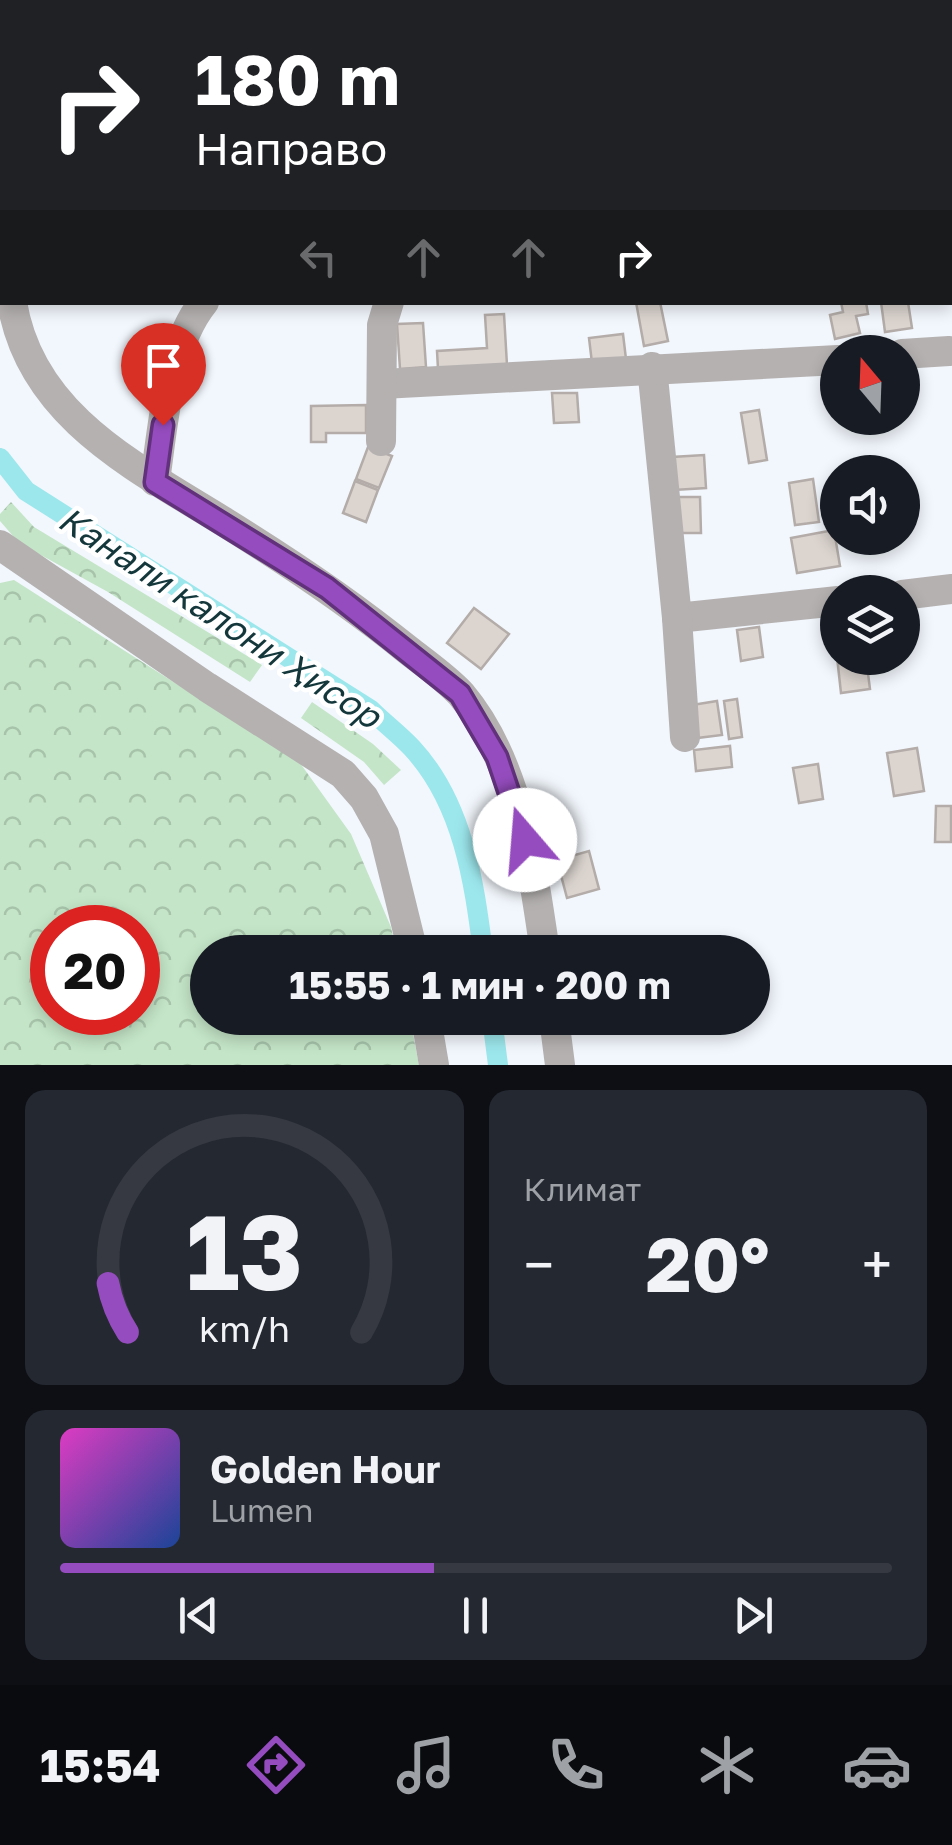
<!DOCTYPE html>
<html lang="ru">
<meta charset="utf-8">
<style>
body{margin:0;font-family:"Golos Text",sans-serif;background:#242831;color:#f1f3f6;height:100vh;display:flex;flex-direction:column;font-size:38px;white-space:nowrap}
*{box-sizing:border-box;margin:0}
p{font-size:32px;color:#9ea1a6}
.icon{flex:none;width:55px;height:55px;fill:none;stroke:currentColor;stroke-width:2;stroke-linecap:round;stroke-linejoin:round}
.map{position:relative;height:1065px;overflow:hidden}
.side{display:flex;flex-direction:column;gap:25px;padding:25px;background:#0d0f14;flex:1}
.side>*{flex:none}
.guide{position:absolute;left:0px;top:0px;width:952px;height:305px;box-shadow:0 5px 15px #0003;background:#202124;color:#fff;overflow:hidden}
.needle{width:65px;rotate:341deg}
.tools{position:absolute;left:820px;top:335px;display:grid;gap:20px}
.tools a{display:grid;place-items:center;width:100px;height:100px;border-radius:50%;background:#171b24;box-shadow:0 5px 15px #0003;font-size:50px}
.speed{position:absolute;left:30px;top:905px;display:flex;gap:20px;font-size:50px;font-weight:700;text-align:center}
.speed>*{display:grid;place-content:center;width:130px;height:130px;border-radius:50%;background:#171b24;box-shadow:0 5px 15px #0003;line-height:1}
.speed .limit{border:15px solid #d22;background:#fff;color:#111}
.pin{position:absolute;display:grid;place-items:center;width:85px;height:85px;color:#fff;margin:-102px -42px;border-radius:50% 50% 50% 0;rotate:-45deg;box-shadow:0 0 10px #0007}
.pin .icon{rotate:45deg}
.me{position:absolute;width:110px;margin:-55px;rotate:342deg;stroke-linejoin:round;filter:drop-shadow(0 0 8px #0008)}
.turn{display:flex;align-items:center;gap:35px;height:210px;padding:0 30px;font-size:45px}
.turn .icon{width:130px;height:130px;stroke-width:2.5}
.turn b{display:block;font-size:70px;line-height:85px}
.lanes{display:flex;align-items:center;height:95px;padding:0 30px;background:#0003;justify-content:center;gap:50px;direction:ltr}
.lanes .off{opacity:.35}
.big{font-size:75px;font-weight:700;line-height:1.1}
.side .card{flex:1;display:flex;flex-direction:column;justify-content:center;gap:15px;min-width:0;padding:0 35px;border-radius:20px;background:#242831}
.side .dial{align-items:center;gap:0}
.dial svg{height:260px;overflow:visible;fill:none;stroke:#363941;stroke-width:7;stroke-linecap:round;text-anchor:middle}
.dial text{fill:#f1f3f6;stroke:none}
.song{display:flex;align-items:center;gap:30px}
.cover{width:120px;height:120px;border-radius:15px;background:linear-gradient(135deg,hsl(310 70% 55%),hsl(220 70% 35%))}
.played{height:10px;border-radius:5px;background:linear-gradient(90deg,#954cbe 45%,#363941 45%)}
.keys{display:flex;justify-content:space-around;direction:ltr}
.heat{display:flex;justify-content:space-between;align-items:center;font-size:55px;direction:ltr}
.side .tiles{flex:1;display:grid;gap:25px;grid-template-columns:1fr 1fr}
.card:last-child{grid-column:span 2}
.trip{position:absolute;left:190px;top:935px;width:580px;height:100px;border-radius:50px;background:#171b24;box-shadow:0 5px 15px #0003;font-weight:700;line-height:100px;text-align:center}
.menu{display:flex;height:160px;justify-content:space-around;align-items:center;background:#090b0e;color:#9ea1a6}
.menu .icon{width:70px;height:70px}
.menu .current{color:#954cbe}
.menu b{font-size:45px;color:#f1f3f6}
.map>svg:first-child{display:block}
</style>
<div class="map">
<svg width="952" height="1065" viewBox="0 0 952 1065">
<defs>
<pattern id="forest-crowns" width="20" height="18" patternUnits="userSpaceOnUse" patternTransform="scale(2.5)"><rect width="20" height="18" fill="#c4e5c7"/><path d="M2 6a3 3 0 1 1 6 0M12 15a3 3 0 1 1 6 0" fill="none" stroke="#a7c4aa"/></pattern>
</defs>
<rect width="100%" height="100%" fill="#f2f7fd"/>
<!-- forest -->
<g fill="url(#forest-crowns)" fill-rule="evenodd">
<polygon points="11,502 34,527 262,665 250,682 108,592 19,543 0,521 0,514"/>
<path d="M14,580L300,763L351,834L391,927L396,952H208V1018H410L419,1065H0V583ZM52,928H138V1012H52Z"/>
<polygon points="312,702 373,744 401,770 384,785 364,762 301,718"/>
</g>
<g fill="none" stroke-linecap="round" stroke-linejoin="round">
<!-- canal -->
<g stroke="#9ce7ec" stroke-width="20">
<polyline points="14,2 15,0"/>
<polyline points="0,51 2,43"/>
<path d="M0,458L26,491L371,710C384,723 399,734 412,748C463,803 474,881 483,952"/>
<polyline points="492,1018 498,1065"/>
</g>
</g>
<!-- building -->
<g fill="#dbd4cf" stroke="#b3aca8" stroke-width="2.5">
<polygon points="636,302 660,302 668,341 644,346"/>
<polygon points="841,302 866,302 868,314 856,316 860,333 835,339 830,315 843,312"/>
<polygon points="881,302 908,302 912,328 885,332"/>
<polygon points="504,314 507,365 438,369 437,351 487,348 485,315"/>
<polygon points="423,323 426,367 400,369 397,324"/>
<polygon points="623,334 626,359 592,363 589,338"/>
<polygon points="552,393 577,393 579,422 554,423"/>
<polygon points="366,405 366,433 326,433 326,442 311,442 311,406"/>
<polygon points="759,410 767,460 749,463 741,413"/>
<polygon points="368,447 392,456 379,488 356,479"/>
<polygon points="704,455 706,488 674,490 672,457"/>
<polygon points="813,479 819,522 795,525 789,483"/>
<polygon points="355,481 378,490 366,522 343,513"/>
<polygon points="677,497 700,497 701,533 678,533"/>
<polygon points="834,530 840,566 797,573 791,538"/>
<polygon points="474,608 509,634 481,669 447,643"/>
<polygon points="759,627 763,657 741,661 737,630"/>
<polygon points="837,657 866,658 870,689 841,693"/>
<polygon points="737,699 742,737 729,739 724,701"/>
<polygon points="717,701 722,735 697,738 692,705"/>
<polygon points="730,746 732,767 696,771 694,750"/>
<polygon points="917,748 924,791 894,796 887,753"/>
<polygon points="818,764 823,799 799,803 793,768"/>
<polygon points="936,806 951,806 951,842 935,842"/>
<polygon points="589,851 599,889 567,898 557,860"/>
</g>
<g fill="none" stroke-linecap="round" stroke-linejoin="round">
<!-- minor -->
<g stroke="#b5b1b1" stroke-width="30">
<polyline points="352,0 353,2"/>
<polyline points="71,2 72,0"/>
<polyline points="950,260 952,261"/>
<path d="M12,302C30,415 134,466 221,520C286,560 349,602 408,650C426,664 446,678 461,694C518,761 533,869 545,952"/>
<polyline points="902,354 949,351"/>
<polyline points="652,367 677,618 838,601"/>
<polyline points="382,384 838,360"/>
<polyline points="381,441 382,325 389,302"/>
<path d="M155,481C163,426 168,346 204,302"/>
<polyline points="0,545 207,687 343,774 364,798 384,834 413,952"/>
<polyline points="902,595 952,589"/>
<polyline points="677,618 685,737"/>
<polyline points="426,1018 434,1065"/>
<polyline points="554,1018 560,1065"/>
</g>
</g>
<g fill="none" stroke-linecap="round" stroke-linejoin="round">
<!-- route casing -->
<g stroke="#61317c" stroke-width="25">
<polyline id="route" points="163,425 155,482 327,588 460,694 497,757 525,840"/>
</g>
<!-- route -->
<use href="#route" stroke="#954cbe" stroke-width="18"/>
</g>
<g text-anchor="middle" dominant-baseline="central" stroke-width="9" stroke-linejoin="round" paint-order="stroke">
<!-- water labels -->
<g font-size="35" font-style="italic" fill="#13373a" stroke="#fff">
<text transform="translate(220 617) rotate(33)">Канали калони Ҳисор</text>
</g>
</g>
</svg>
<div class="tools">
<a><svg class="needle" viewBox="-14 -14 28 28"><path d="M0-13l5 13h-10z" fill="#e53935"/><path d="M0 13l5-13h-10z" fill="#9ea1a6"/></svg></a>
<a><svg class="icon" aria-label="sound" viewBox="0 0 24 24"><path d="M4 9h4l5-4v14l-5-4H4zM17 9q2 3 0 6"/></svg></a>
<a><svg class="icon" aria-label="layers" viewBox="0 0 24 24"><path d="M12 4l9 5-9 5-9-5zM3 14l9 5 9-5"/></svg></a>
</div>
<div class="speed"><div class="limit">20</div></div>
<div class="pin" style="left:163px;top:425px;background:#d93025"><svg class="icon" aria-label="arrive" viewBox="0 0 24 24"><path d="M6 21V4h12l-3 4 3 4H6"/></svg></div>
<svg class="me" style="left:525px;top:840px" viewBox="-20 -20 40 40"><circle r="19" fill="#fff"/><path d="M0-13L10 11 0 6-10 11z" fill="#954cbe"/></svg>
<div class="trip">15:55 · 1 мин · 200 m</div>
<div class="guide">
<div class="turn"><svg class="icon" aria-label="right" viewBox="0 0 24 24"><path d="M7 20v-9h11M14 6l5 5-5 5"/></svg><div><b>180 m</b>Направо</div></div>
<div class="lanes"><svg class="icon off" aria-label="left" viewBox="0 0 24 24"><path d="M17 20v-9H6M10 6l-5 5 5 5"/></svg><svg class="icon off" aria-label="ahead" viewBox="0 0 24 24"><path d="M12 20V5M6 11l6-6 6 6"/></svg><svg class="icon off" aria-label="ahead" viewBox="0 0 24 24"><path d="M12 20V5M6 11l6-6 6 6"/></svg><svg class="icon" aria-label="right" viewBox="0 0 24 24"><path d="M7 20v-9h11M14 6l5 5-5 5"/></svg></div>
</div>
</div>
<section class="side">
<div class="tiles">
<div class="card dial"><svg viewBox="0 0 100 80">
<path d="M14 69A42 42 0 1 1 86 69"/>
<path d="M14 69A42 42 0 0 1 8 54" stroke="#954cbe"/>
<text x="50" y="56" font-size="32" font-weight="700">13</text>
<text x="50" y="72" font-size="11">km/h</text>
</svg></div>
<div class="card"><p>Климат</p>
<div class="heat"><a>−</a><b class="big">20°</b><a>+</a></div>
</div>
<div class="card">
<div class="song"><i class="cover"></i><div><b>Golden Hour</b><p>Lumen</p></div></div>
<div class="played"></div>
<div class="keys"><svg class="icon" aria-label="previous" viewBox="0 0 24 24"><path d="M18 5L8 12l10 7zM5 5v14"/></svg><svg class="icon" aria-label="pause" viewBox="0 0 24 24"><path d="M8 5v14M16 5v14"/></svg><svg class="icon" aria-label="next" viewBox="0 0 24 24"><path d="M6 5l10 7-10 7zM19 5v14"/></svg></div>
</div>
</div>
</section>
<nav class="menu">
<b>15:54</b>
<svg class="icon current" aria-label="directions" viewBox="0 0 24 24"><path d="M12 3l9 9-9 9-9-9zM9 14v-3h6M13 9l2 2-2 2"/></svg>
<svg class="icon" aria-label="music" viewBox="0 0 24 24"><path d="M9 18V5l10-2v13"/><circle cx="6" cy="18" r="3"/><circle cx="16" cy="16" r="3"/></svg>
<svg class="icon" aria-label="phone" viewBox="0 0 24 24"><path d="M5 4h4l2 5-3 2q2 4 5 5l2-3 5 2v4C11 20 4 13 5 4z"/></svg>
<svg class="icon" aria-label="climate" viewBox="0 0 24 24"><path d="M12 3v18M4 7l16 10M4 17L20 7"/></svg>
<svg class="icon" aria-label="car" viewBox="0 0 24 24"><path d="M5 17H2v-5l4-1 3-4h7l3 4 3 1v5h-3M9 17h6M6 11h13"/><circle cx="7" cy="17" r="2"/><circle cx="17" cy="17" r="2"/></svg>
</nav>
